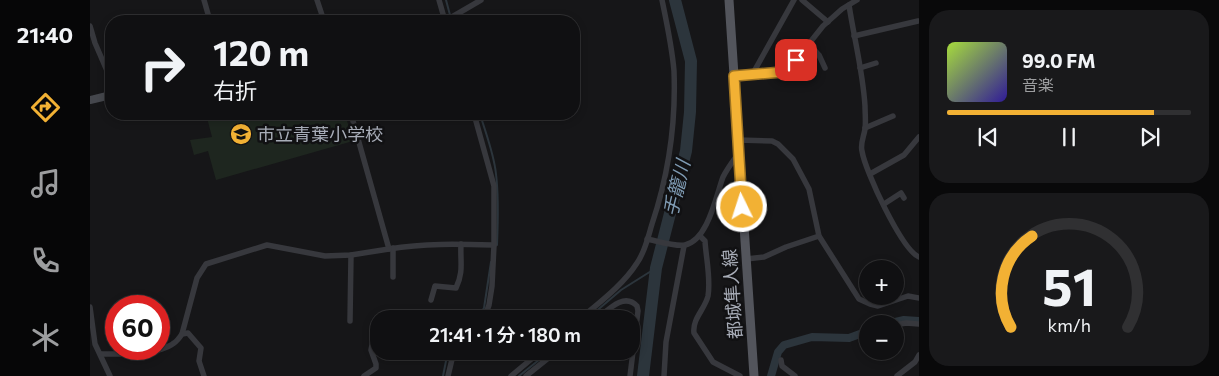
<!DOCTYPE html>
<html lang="ja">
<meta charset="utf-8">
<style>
body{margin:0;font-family:Commissioner,"Noto Sans JP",sans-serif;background:#19191b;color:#f1f3f6;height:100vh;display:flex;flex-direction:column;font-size:19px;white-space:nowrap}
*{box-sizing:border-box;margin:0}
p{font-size:16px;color:#9c9d9f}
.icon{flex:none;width:28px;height:28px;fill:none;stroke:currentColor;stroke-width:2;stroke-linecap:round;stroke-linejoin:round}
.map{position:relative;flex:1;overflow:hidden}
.side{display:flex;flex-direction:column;gap:10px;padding:10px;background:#09090a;width:300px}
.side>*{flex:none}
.guide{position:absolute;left:15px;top:15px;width:475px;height:105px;border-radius:20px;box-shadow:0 2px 8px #0003,0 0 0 1px #303032;background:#101012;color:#f1f3f6;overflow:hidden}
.controls{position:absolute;left:769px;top:260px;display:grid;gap:10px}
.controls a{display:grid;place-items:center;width:45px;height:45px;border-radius:50%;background:#101012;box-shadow:0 2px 8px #0003,0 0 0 1px #303032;font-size:25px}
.speed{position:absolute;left:15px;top:295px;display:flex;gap:10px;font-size:25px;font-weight:700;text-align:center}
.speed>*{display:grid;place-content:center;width:65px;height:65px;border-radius:50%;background:#101012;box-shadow:0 2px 8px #0003,0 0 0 1px #303032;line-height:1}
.speed .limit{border:8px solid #d22;background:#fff;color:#111}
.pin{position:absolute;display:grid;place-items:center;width:42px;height:42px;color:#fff;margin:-21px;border-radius:10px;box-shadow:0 2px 8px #0006}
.me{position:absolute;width:55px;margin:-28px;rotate:356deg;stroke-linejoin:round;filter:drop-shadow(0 0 4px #0008)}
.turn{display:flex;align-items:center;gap:18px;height:105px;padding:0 25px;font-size:22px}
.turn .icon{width:65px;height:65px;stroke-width:2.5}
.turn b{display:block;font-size:35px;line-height:42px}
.side .card{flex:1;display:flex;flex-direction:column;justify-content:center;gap:8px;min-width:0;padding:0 18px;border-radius:20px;background:#19191b}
.side .dial{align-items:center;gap:0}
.dial svg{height:130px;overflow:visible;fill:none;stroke:#303032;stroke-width:7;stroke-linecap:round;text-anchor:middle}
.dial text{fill:#f1f3f6;stroke:none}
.song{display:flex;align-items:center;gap:15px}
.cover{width:60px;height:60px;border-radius:8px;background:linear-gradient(135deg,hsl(80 70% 55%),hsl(250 70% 35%))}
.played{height:5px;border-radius:2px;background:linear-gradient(90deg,#f2b134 85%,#303032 85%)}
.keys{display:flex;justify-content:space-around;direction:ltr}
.trip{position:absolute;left:280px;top:310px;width:270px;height:50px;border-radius:20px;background:#101012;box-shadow:0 2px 8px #0003,0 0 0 1px #303032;font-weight:600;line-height:50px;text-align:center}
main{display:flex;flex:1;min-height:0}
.tabs{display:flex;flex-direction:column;width:90px;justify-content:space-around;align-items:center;background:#060607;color:#9c9d9f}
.tabs .icon{width:35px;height:35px}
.tabs .on{color:#f2b134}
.tabs b{font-size:22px;color:#f1f3f6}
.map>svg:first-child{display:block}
</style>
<main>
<nav class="tabs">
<b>21:40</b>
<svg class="icon on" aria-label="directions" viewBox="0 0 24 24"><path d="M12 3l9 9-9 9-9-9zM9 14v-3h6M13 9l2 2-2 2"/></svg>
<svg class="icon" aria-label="music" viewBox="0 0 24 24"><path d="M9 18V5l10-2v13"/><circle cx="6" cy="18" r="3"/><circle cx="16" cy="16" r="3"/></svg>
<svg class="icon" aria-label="phone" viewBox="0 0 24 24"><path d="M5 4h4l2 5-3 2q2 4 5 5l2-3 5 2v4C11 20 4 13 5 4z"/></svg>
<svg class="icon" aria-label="climate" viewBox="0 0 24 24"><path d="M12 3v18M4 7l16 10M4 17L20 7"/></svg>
</nav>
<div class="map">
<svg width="829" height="376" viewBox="0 0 829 376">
<rect width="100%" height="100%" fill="#161618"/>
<!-- green -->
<polygon fill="#1e261f" points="116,114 255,114 263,141 126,180 118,151 104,155 100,140 122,137"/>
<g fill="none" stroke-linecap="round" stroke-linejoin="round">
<!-- stream -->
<g stroke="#2c353c" stroke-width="2">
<polyline points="356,0 360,15"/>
<path d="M390,114C396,134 404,154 406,174C409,198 408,221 407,245"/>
<polyline points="386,319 394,308 401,262"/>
<polyline points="497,319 531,290 566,268"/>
<polyline points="353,376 358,351"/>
<polyline points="429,376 460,351"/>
</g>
<!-- canal -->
<g stroke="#2c353c" stroke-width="8">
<polyline points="797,324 814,320 829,321"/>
<polyline points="681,376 688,352 694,345 722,337 759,338 778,331"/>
</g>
<!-- river -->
<polyline stroke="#2c353c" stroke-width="12" points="553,376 566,268 596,151 600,112 601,61 585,0"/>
<!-- street -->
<g stroke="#37383d" stroke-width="5.5">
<polyline points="114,0 120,21"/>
<polyline points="227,0 234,21"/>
<polyline points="349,0 355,21"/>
<polyline points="712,0 738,22"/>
<path d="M759,5C764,38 773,72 775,106C775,113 776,122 775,129C774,136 770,144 772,151C775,171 812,250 829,257"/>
<polyline points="355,21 391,0"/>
<polyline points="0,26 5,43 21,80"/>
<polyline points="764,36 828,21"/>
<polyline points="719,44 729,55 735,68"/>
<polyline points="770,68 786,63"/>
<polyline points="662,75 704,0"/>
<polyline points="644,76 692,72 706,60 733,26 752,9 767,0"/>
<path d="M261,114L299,249C335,243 368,244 404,245"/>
<polyline points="384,114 404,186 404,245 402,286 399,305 394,319"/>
<polyline points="775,128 803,116"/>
<polyline points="648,140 682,141 688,144 703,159 719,189 729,236 769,299 780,304 788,306 818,296 829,298"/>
<polyline points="780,174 814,155 829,137"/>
<polyline points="794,204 811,193 814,198"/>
<path d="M610,236L615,241C616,258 621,279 618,296C615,309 602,319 604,333L623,362L650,376"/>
<path d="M557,239C567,241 587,247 595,245C618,240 626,196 633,177C637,169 643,161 648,154"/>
<polyline points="656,259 674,257 696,247 729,236"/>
<polyline points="303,277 303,248"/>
<path d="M341,300L345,286L366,288C374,271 370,262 371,244"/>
<polyline points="0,307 5,344 20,376"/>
<path d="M490,319C510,302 533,285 547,263C555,252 558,237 562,224C578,176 586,122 584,71C582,47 577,24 572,0"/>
<path d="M507,319C518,310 534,292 547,306L548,311L540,376"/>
<polyline points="260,321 261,255"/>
<polyline points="805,325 816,323 829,324"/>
<polyline points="92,334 107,278 116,264 177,245 235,256 261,255 299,249"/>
<polyline points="775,336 778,335"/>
<path d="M11,354C30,354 69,355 84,343C87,341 90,337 92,334L98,333L111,348L109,361L114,376"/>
<polyline points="691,360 692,366 705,376"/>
<polyline points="274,376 286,368 286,364 281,350 287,318"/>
<polyline points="358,376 364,351"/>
<polyline points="421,376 451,351"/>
<polyline points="436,376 467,351"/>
<polyline points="574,376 576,342 594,246"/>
<polyline points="807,376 825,362 829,355"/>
</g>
<!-- secondary -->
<polyline stroke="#45474d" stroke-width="8" points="0,100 21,95"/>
<!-- primary -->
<polyline stroke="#53555c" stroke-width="9" points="639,0 664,376"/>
</g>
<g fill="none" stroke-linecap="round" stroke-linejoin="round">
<!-- route casing -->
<g stroke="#9d7322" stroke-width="12">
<polyline id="route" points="652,207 644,76 692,72 706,60"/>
</g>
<!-- route -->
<use href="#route" stroke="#f2b134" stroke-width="9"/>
</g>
<!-- icons -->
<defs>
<g id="school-disc" transform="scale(1.125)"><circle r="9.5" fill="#f2b134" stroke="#111113"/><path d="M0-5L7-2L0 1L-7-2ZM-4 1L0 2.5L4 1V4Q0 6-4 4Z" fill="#111"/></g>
</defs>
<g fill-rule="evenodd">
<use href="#school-disc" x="151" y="134"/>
</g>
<g text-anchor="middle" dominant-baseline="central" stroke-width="5" stroke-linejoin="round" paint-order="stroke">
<!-- poi labels -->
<g font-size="18" fill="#a8adb8" stroke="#111113" text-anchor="start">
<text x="167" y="134">市立青葉小学校</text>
</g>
<!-- street labels -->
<g font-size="18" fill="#a8adb8" stroke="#111113">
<text transform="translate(642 294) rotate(-94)">都城隼人線</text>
</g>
<!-- water labels -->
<g font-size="19" font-style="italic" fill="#7f9bb3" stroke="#111113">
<text transform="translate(586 188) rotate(-76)">手籠川</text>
</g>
</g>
</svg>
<div class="controls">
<a>+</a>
<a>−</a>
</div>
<div class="speed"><div class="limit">60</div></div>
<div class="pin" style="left:706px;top:60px;background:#d93025"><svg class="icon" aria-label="arrive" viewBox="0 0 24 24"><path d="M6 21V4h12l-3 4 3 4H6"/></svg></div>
<svg class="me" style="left:652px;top:207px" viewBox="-20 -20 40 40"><circle r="17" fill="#f2b134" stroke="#fff" stroke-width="3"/><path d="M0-11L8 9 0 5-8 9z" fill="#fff"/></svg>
<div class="trip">21:41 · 1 分 · 180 m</div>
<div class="guide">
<div class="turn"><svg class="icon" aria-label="right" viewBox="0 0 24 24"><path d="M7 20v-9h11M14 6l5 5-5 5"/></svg><div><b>120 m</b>右折</div></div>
</div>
</div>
<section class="side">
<div class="card">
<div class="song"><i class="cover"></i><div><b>99.0 FM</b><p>音楽</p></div></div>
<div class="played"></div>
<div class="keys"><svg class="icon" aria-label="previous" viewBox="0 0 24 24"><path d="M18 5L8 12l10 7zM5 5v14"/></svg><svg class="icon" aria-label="pause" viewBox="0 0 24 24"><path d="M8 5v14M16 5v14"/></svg><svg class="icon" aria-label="next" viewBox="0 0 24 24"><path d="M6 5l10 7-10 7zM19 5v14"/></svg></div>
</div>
<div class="card dial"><svg viewBox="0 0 100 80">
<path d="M14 69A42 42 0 1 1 86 69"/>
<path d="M14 69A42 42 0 0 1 27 13" stroke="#f2b134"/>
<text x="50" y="56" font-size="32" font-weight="700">51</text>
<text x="50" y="72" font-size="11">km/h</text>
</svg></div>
</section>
</main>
